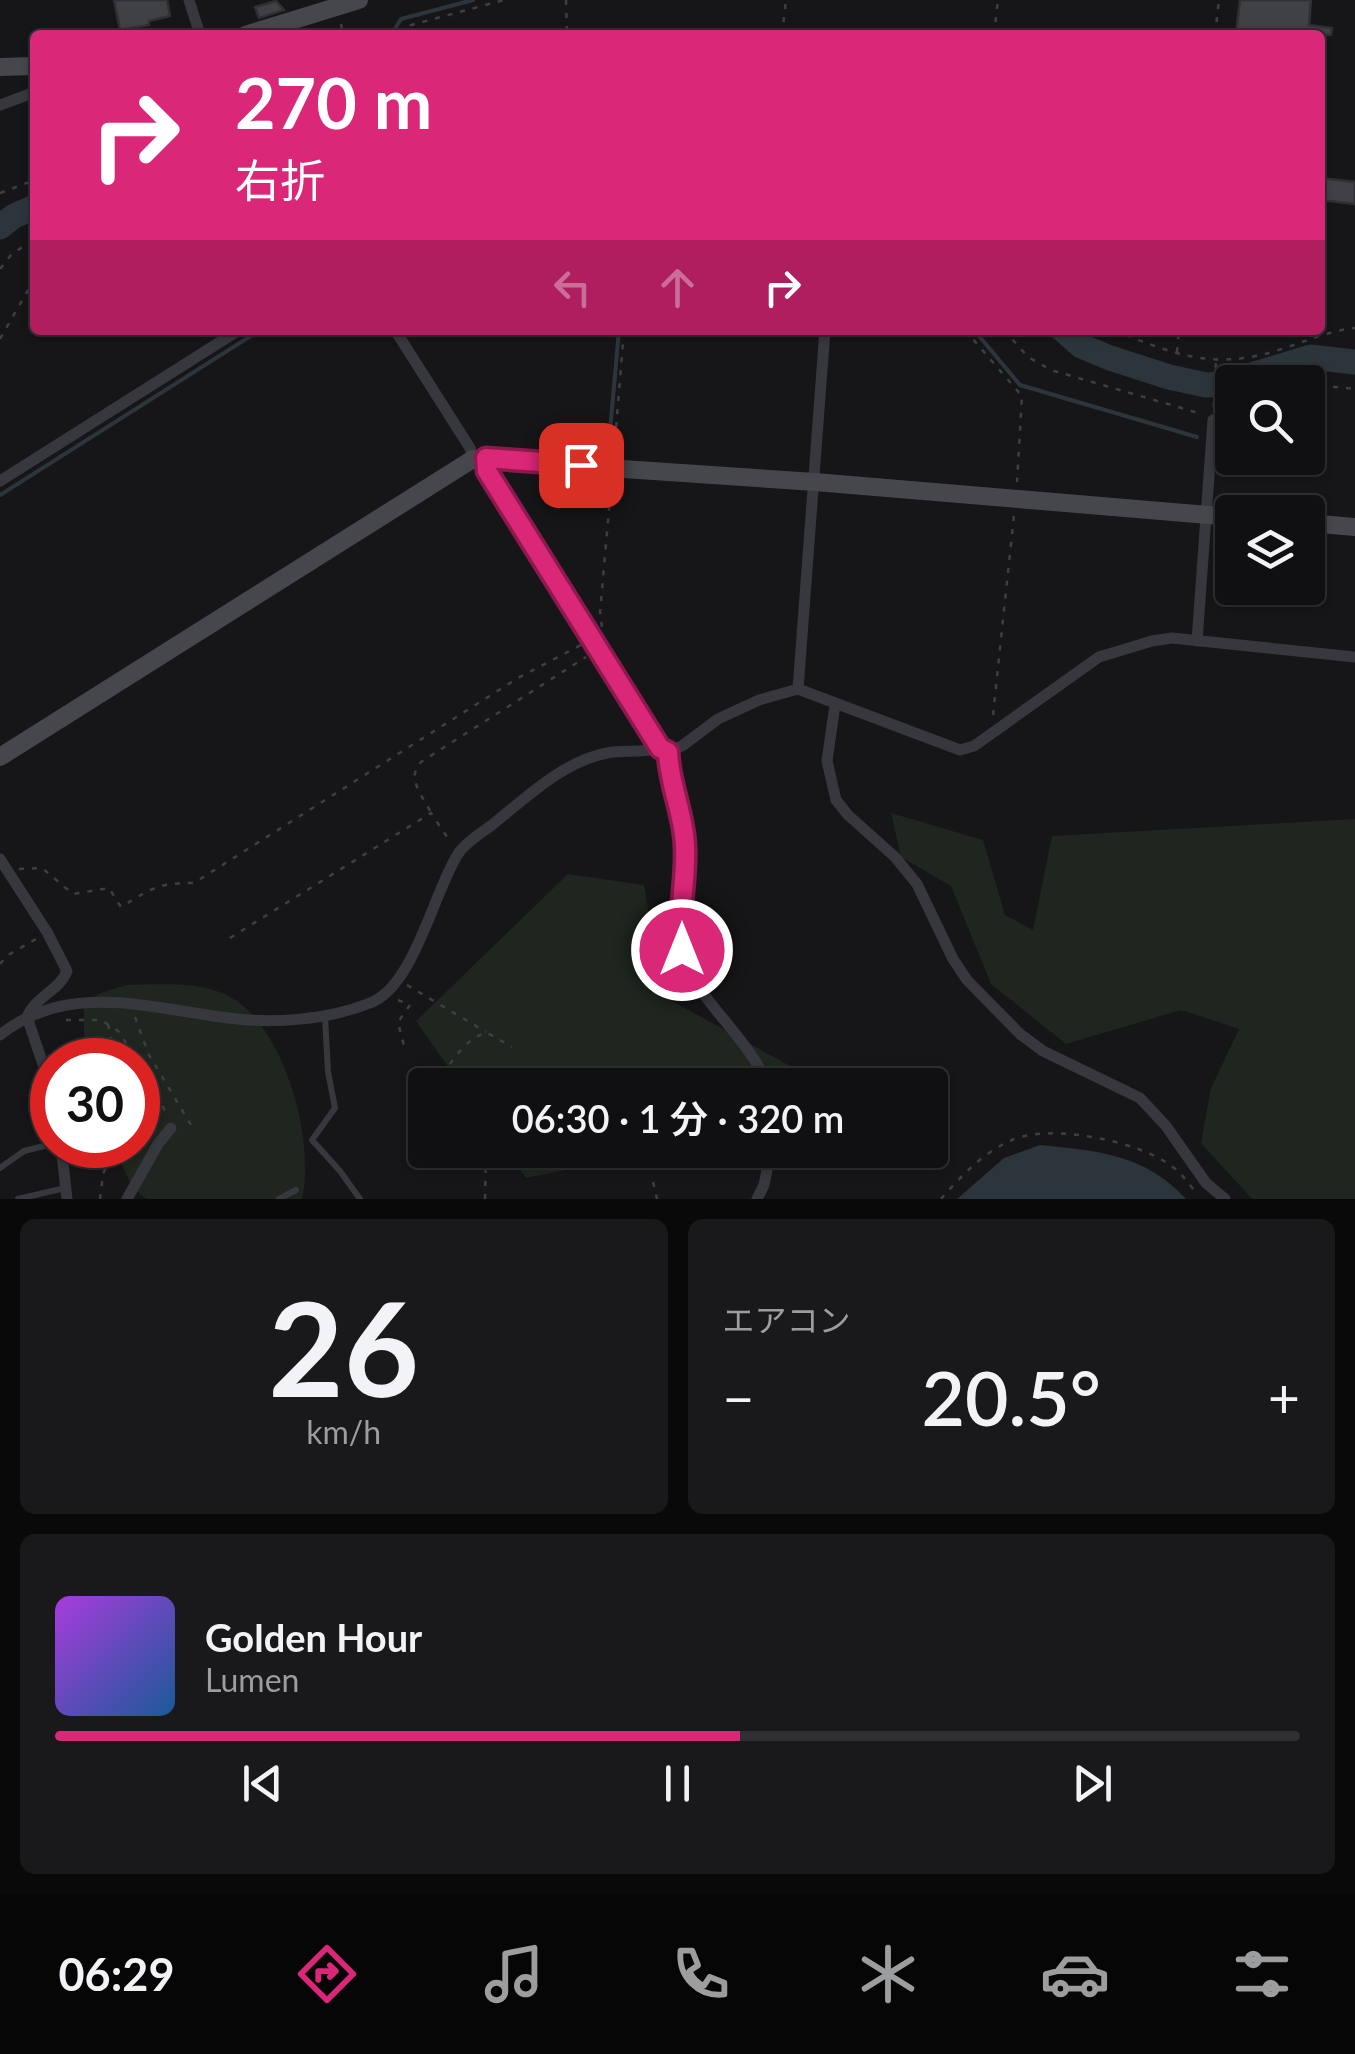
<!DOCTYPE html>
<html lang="ja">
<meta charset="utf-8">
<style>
body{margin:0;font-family:Lato,"Noto Sans JP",sans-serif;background:#19191b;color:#f1f3f6;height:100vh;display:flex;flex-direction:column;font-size:38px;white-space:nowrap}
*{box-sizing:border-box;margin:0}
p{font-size:32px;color:#9c9d9f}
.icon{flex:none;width:55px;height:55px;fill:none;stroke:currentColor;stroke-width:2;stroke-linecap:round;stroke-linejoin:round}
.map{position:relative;height:1199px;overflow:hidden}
.panel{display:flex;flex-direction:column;gap:20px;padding:20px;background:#09090a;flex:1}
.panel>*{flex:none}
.banner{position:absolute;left:30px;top:30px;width:1295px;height:305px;border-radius:10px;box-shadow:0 2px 8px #0004,0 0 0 2px #303032;background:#db2777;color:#fff;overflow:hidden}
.tools{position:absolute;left:1215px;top:365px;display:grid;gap:20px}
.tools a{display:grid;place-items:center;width:110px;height:110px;border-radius:10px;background:#101012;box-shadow:0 2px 8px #0004,0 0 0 2px #303032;font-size:50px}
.speed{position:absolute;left:30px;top:1038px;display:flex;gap:20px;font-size:50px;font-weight:700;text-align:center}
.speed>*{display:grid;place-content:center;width:130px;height:130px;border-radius:50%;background:#101012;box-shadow:0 2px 8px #0004,0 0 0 2px #303032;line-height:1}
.speed .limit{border:15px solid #d22;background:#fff;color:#111}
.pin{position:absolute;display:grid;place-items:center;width:85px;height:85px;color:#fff;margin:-42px;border-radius:20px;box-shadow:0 5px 15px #0006}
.me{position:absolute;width:110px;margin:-55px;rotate:0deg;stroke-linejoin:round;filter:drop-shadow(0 0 8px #0008)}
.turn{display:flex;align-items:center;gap:35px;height:210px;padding:0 40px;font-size:45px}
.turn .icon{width:130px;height:130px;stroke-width:2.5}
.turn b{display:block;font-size:70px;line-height:85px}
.lanes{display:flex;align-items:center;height:95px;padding:0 40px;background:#0003;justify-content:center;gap:50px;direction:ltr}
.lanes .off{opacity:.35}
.big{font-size:75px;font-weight:600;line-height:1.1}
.panel .card{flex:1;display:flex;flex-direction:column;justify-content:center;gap:15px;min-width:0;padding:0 35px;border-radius:15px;background:#19191b}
.panel .dial{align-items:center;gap:0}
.dial b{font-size:130px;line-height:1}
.song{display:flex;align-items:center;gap:30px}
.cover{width:120px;height:120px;border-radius:15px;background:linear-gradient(135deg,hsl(280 70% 55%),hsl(210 70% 35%))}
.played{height:10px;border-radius:5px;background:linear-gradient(90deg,#db2777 55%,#303032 55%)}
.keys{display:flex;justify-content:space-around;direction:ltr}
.heat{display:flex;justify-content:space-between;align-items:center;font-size:55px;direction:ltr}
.panel .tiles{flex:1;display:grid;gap:20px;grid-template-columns:1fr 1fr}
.card:last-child{grid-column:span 2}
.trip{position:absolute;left:408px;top:1068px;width:540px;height:100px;border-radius:10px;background:#101012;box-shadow:0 2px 8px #0004,0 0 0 2px #303032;font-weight:600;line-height:100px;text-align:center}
.tabs{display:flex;height:160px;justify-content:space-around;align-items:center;background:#060607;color:#9c9d9f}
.tabs .icon{width:70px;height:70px}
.tabs .on{color:#db2777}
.tabs b{font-size:45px;color:#f1f3f6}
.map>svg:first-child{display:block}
</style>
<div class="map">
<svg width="1355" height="1199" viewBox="0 0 1355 1199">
<rect width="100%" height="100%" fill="#161618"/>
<!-- green -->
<g fill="#1e261f">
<polygon points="891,813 983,840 1005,915 1033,930 1052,836 1355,819 1355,1199 1252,1199 1201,1143 1211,1088 1239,1029 1181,1010 1066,1044 991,984 951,886 901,857"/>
<polygon points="568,874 644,885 663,996 825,1085 461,1085 416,1021"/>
<path d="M126,985C159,985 202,980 232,998C286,1030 315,1141 302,1199H146L132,1187L113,1145H138V1060H89L84,1045V1007L98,994Z"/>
<polygon points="506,1150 664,1150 526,1178"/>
</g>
<!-- water -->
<path fill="#2c353c" d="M1040,1145C1098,1151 1145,1154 1186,1199H957L1004,1158Z"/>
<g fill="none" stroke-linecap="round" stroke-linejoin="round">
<!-- stream -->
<g stroke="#2c353c" stroke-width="4">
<polyline points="391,35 401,19 473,0"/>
<polyline points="974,330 1020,385 1197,437"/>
<polyline points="608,453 619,330"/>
<polyline points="0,495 260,330"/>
</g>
<!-- river -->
<g stroke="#2c353c" stroke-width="25">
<polyline points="0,227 14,216 35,207"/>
<polyline points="1063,330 1081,346 1110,358 1169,377 1206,385 1222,384 1311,357 1355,362"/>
</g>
</g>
<!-- building -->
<g fill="#404145" stroke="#303034" stroke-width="2.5">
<polygon points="114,0 167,0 170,16 149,21 149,25 120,30"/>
<polygon points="1240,0 1311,0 1309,25 1332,28 1331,35 1236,35"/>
<polygon points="276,1 284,10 259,18 255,7"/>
<polygon points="1320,178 1355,182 1355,204 1320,200"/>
</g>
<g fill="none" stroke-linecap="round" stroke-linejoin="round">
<!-- path -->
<g stroke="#3d3f44" stroke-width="2.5" stroke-dasharray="5 8" stroke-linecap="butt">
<polyline points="566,0 567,35"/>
<polyline points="341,24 343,35"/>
<polyline points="401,35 411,25 504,0"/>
<polyline points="782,35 786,0"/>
<polyline points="994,35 998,0"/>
<polyline points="1215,35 1219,0"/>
<polyline points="0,193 35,180"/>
<polyline points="0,269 11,255 35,238"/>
<polyline points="965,330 1022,396 1017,482"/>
<polyline points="1004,330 1028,357 1051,370 1202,414"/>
<path d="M1114,330C1170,353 1211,370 1272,352C1300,344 1326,331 1355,328"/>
<polyline points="0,339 35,278"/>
<polyline points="1177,352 1179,330"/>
<polyline points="1308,392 1327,386 1355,389"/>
<polyline points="614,453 624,330"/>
<polyline points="602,627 600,613 611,486"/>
<polyline points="993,715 1014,515"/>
<path d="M430,811C422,795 406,778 421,762L586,657"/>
<path d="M19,869L42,868L73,894L109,888L121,907C152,888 158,883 194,883L518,678L581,645"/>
<polyline points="230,938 431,813 451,843"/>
<polyline points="0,964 8,955 38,938"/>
<polyline points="407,985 486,1032"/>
<polyline points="398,1000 410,1005 398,1022 405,1050"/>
<polyline points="135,1017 149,1055 194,1130"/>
<polyline points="66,1020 101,1020 118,1031 157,1089 167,1118"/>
<polyline points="108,1024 116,1060"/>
<path d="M443,1075C454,1057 466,1040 486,1032L512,1047"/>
<polyline points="653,1182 657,1199"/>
<polyline points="100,1199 103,1174 116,1145"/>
<polyline points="485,1199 486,1150"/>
<path d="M941,1199C960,1177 985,1151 1012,1140C1051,1123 1141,1141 1174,1168C1182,1174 1188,1183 1195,1191"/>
</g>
<!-- lane -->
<g stroke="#37383d" stroke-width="6">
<polyline points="325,1017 328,1072 335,1108 312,1140 340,1171 360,1199"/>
<polyline points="0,1168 24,1151 52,1144"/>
<polyline points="18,1199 65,1188"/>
<polyline points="279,1199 296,1190"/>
</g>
<!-- street -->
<g stroke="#37383d" stroke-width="11">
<polyline points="189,0 200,35"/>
<polyline points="0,105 35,92"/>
<polyline points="395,330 470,448 473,459"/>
<polyline points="485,458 487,471 660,748 668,752 682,746 718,719 759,700 798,689 960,750 974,746 1099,657 1152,641 1172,638 1355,657"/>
<polyline points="0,481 239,330"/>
<polyline points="1197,641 1213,420"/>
<polyline points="798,689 825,330"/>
<polyline points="835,705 827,761 836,800 848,815 895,857 917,884 953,959 967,980 1020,1034 1043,1051 1140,1098 1166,1126 1206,1183 1225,1199"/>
<path d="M668,752C670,785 685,817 685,850C685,886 671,930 686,965C705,1006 749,1040 768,1085"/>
<path d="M0,859L47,932L67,971C60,990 35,997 27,1017L52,1091"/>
<path d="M0,1035C67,981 151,1008 228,1018C274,1024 327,1020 370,1003C414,987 434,891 458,854C465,843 481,833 492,825C527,797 562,762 607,753C625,750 643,753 660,748"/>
<polyline points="61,1145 67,1199"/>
<polyline points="127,1199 158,1144 171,1128"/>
<polyline points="757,1199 764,1185 771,1150"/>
</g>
<!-- secondary -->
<g stroke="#45474d" stroke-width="18">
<polyline points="245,35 359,0"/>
<polyline points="0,67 35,66"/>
<polyline points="1308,523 1355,527"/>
<polyline points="0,757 473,459 815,482 1232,517"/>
</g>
<!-- path-bridge -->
<polyline stroke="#3d3f44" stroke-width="2.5" stroke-dasharray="5 8" stroke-linecap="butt" points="1213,420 1216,361"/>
</g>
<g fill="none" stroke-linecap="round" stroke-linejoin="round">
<!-- route casing -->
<g stroke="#8e194d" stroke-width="25">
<path id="route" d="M581,465L486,458L487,471L660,748L668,752C669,784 684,814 685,846C687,881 677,915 682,950"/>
</g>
<!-- route -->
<use href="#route" stroke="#db2777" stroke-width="18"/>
</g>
</svg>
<div class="tools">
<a><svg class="icon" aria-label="search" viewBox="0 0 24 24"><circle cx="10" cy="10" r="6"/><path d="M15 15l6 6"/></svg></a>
<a><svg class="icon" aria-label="layers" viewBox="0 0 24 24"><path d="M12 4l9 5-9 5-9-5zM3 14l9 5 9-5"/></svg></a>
</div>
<div class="speed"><div class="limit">30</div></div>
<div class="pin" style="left:581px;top:465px;background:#d93025"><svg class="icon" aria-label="arrive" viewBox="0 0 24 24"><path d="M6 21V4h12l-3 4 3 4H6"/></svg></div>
<svg class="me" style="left:682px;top:950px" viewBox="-20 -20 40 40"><circle r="17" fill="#db2777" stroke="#fff" stroke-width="3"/><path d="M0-11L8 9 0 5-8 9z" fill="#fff"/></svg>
<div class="trip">06:30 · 1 分 · 320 m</div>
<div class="banner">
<div class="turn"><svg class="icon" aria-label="right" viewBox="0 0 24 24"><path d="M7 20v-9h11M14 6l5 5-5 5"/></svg><div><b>270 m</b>右折</div></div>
<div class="lanes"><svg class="icon off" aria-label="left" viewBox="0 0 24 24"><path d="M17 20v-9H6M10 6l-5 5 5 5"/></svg><svg class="icon off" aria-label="ahead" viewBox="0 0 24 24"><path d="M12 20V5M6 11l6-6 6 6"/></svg><svg class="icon" aria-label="right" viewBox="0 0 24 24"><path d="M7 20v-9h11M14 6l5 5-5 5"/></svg></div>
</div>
</div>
<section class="panel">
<div class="tiles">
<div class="card dial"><b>26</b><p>km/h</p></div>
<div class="card"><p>エアコン</p>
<div class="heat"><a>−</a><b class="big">20.5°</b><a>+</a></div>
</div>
<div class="card">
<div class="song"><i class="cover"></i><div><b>Golden Hour</b><p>Lumen</p></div></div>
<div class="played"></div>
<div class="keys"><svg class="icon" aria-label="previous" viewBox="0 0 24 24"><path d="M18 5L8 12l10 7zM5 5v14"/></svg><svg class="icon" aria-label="pause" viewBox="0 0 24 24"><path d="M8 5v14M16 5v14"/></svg><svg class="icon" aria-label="next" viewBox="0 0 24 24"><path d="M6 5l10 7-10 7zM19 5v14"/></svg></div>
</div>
</div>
</section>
<nav class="tabs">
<b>06:29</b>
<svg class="icon on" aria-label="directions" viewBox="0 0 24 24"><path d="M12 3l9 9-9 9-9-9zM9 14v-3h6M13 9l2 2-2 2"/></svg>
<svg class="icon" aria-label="music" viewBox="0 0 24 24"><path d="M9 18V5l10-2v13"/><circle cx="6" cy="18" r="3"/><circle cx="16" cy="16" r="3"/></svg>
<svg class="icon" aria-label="phone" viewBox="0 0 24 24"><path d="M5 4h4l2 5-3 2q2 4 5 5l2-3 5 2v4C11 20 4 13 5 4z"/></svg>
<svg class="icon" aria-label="climate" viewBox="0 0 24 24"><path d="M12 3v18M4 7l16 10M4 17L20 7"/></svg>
<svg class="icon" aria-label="car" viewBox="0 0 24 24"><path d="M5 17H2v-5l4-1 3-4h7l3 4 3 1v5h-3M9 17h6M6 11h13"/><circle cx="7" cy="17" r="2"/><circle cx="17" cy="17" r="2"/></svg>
<svg class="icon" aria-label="filters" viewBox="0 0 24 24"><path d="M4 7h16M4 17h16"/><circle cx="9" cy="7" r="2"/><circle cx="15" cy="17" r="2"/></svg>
</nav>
